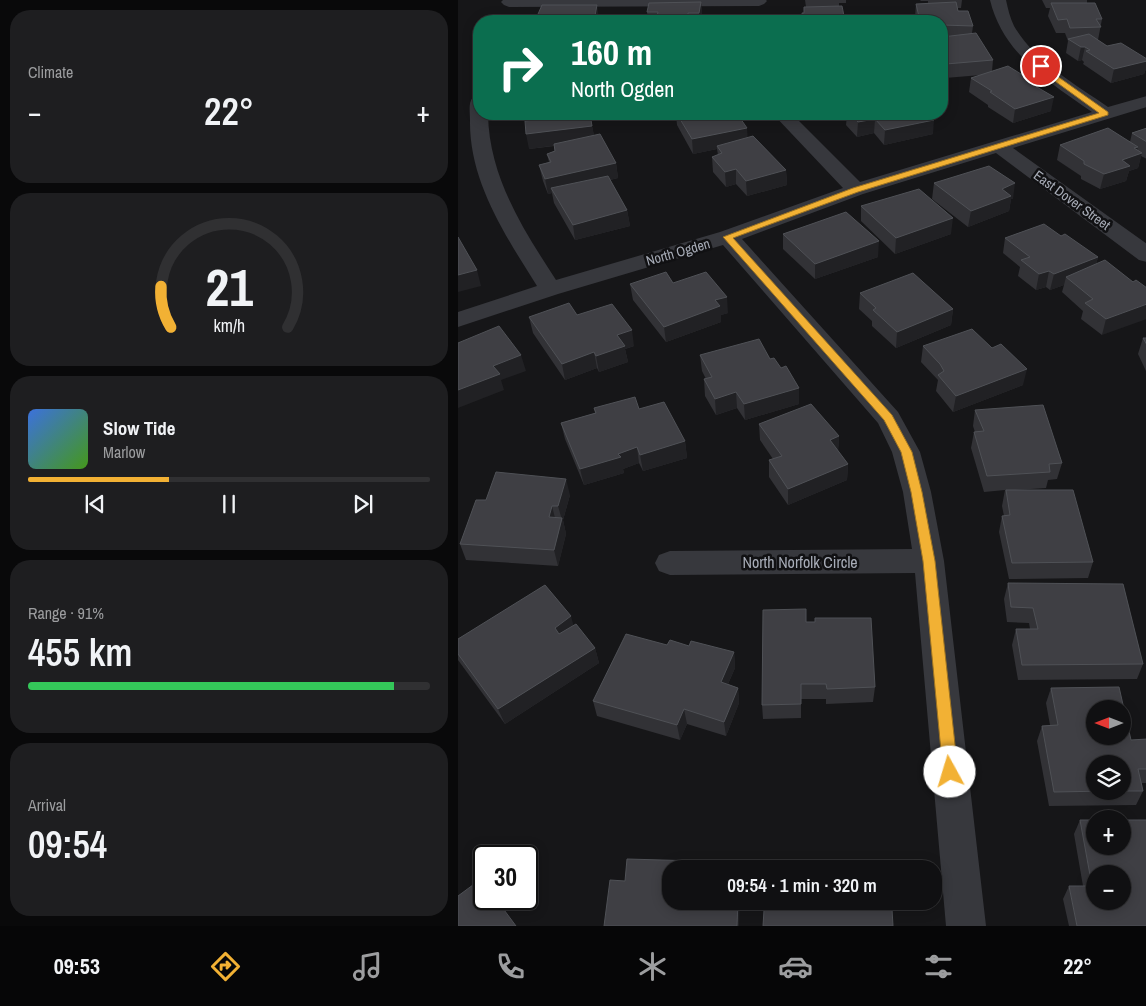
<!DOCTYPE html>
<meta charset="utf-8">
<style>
body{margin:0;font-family:"Archivo Narrow",sans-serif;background:#1e1e20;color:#f1f3f6;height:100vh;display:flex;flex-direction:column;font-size:19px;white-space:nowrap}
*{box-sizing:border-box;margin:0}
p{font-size:16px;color:#9c9d9f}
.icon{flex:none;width:28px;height:28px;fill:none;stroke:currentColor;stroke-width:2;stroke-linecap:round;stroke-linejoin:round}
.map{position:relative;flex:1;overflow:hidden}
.details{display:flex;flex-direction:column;gap:10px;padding:10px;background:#09090a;width:458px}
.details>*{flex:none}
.guide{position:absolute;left:15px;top:15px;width:475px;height:105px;border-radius:20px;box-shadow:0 2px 12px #0003,0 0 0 1px #303032;background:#0b6e4f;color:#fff;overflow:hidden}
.needle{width:32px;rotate:270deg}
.fabs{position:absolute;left:628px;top:700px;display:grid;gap:10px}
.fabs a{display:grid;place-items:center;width:45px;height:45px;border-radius:50%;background:#101012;box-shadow:0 2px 12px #0003,0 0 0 1px #303032;font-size:25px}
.speed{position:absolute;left:15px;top:845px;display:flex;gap:10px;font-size:25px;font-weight:700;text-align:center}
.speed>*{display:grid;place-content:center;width:65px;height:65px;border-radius:50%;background:#101012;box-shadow:0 2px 12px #0003,0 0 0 1px #303032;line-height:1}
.speed .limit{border:2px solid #111;border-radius:8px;background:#fff;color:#111}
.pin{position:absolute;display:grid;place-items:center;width:42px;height:42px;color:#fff;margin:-21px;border:2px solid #fff;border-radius:50%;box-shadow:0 1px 5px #0007}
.me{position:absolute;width:55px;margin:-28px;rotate:354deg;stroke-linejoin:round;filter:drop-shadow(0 0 4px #0008)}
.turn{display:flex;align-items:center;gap:18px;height:105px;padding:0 15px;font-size:22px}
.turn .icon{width:65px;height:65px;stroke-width:2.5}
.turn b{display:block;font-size:35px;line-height:42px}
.big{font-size:38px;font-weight:600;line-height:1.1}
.details .widget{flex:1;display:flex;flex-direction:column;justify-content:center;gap:8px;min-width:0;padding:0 18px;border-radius:20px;background:#1e1e20}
.details .dial{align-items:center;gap:0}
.dial svg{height:130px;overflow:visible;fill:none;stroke:#303032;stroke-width:7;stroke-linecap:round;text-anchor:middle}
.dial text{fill:#f1f3f6;stroke:none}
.song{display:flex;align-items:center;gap:15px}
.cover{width:60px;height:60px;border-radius:8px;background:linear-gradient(135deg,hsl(220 70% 55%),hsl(100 70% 35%))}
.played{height:5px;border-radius:2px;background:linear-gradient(90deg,#f2b134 35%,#303032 35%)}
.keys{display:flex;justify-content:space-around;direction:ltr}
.heat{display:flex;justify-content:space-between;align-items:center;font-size:28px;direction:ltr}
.charge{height:8px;border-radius:4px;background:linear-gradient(90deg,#34c759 91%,#303032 0)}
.trip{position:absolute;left:204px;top:860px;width:280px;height:50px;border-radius:20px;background:#101012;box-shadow:0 2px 12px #0003,0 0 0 1px #303032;font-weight:600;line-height:50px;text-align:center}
.tabs{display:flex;height:80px;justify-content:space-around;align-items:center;background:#060607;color:#9c9d9f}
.tabs .icon{width:35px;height:35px}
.tabs .on{color:#f2b134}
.tabs b{font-size:22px;color:#f1f3f6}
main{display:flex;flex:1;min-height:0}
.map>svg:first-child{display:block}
</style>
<main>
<section class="details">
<div class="widget"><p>Climate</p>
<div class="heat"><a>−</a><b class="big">22°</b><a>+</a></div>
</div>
<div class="widget dial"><svg viewBox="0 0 100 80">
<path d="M14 69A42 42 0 1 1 86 69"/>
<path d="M14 69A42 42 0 0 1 8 44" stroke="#f2b134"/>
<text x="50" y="56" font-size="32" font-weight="700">21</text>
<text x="50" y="72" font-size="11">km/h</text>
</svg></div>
<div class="widget">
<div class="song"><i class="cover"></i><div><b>Slow Tide</b><p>Marlow</p></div></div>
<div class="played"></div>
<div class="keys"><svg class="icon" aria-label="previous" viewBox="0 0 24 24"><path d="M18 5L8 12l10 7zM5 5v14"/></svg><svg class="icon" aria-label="pause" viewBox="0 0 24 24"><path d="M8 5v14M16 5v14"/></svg><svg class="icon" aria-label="next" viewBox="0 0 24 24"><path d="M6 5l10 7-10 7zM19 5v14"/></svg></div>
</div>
<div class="widget"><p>Range · 91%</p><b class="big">455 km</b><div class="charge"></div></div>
<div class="widget"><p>Arrival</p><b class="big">09:54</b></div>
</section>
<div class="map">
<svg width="689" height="926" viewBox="0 0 689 926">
<rect width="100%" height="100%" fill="#161618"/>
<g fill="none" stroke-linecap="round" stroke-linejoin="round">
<!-- minor -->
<g fill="#37383d" fill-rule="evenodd">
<polygon points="45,0 308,0 309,1 306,4 301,6 51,7 46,5 43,2"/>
<path d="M532,0H548C550,9 552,18 556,26C577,62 617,84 650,107L689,96V107L555,148L689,244V262L681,260L538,153L405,194L284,239L440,412L462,452L473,492L486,561L528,926H488L457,573L212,575L201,571L197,563L201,555L212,551L454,549L445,492L434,452L420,423L265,245L100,294L0,327V312L79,286C47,235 11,181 12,120C12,112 10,103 15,97L21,96V114H30C31,177 65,229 98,280L262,232L385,188L315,114H334L402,182L634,112C591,82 545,54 532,0Z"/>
</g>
</g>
<!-- wall -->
<g fill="#323236">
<polygon points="347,0 388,0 388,3 381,3 381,6 387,21 344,21 344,13 376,6 348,7"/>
<polygon points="462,0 504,0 503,8 500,8 500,11 515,26 514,33 535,60 534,71 576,82 575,85 593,111 555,123 530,107 530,105 511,92 513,78 523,75 487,78 484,74 484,21 458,21 457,17 458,4 470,4 470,1 463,1"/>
<polygon points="584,0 629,0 629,3 644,19 640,40 649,46 689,59 689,66 686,74 653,83 625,64 626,62 624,60 620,61 608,53 610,41 607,33 598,33 590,16 592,8 588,8"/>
<polygon points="243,2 244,16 249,21 190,21 189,12"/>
<polygon points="212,114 271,114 290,138 328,170 329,185 289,196 278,184 268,187 255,172 254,157 260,155 259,149 235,154 219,125 218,115 213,116"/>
<polygon points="383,114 470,114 475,134 426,145 416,133 399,137 388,125 389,115 385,116"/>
<polygon points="85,119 134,126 136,136 158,163 160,178 152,180 169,210 172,226 117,240 96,203 94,193 90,194 85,181 81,165 91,162 89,154 97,151 96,146 71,149"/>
<polygon points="689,128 689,159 683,156 680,168 671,171 668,181 642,189 623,179 623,176 599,160 602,145 672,142 674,133"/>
<polygon points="476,183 555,199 553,199 551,211 510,227 474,199"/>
<polygon points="403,206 493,234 437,254 403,221"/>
<polygon points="325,234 420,257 357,279 325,249"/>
<polygon points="603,236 640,257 638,264 675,282 644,335 623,319 625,311 604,292 606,285 592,290 588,287 578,290 560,276 562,267 545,253 547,238"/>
<polygon points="215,283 270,313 263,315 263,322 208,342 175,300 172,284"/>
<polygon points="402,293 495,309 493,325 438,348 414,326 414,321 401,309"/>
<polygon points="119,315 176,346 167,349 170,362 141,372 139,368 107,380 75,333 71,317"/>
<polygon points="685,338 689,338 689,373 680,354"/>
<polygon points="465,346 565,385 495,412 478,391 480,380 463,362"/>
<polygon points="242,355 312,359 341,404 287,420 279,408 258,415 247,396 246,379 248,379 244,371"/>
<polygon points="136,408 181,409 227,441 229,458 185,471 181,463 165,469 166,473 126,485 107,439 103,423 137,413"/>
<polygon points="517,410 604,463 599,479 590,480 588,488 558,490 635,562 630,578 551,579 541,532 544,516 546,516 544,506 547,490 526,492 513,448 516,432 517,432 515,426"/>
<polygon points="301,424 381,436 380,451 390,464 389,480 330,505 311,477 311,460 315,459 302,440"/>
<polygon points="112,495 105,520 108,534 100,566 8,560 2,544 28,500"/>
<polygon points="550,583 685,664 679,679 560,680 554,645 558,629 572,629 571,623 549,622 546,599"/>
<polygon points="348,622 417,687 415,702 368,704 368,699 343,699 343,718 305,719 304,705"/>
<polygon points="116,625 137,648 141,663 47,724 0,660 0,639"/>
<polygon points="209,645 231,646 276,652 277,668 270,684 280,688 281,703 268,736 229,724 222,740 139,716 135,701"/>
<polygon points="593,688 673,740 689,739 689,783 684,783 685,791 678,805 591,806 579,741 584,726 592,725 588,703"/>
<polygon points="622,820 689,926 611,926 605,899 611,886 625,886 616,834"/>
</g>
<!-- shaded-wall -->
<g fill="#212124">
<polygon points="243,2 244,15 243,21 242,21 241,13"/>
<polygon points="139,5 141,19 141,21 136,21"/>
<polygon points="623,47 627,47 624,60 620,61"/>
<polygon points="689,61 689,66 686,74 653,83 656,69"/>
<polygon points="596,97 593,111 555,123 557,109"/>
<polygon points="213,114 218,114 218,115 213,116"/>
<polygon points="417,119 416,133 399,137 400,122"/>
<polygon points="476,120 475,134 426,145 427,130"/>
<polygon points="134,126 137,140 71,149 68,134"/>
<polygon points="289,128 290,142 259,146 259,149 235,154 234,139"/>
<polygon points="680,147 678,155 684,153 680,168 671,171 668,181 642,189 646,174 664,160 676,148"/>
<polygon points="158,163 160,178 96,193 93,188 94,193 90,194 87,179"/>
<polygon points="278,169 278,184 268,187 267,172"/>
<polygon points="328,170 329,185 289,196 288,181"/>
<polygon points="557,183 555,199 553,199 551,211 510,227 513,211 544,189"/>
<polygon points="169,210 172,226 117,240 115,225"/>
<polygon points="495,218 493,234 437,254 438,238"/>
<polygon points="421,241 420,257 357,279 357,264"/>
<polygon points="640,257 636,273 608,277 606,285 592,290 596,274"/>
<polygon points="19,270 23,286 0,292 0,275"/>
<polygon points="591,271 588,287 578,290 581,274"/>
<polygon points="269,297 270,313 263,315 263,322 208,342 206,327 257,300"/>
<polygon points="689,304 689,319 644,335 648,319"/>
<polygon points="495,309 493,325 438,348 439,332"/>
<polygon points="174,330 176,346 167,349 170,362 141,372 138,356 159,335"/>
<polygon points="136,352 139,368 107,380 104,364"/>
<polygon points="63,355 68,371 43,380 46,390 0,408 0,390 35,366"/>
<polygon points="569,369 565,385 495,412 498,396"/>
<polygon points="341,388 341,404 287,420 286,404"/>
<polygon points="278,392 279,408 258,415 257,399"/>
<polygon points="381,436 380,453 372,440"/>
<polygon points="227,441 229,458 185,471 182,455"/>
<polygon points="179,447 181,463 165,469 166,473 126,485 122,469"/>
<polygon points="390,464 389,480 330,505 330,489"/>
<polygon points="108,479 112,495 105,520 108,534 100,566 96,550 104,520 100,506"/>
<polygon points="94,506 98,522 91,517"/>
<polygon points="113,616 117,631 101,643 97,628"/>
<polygon points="137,648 141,663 47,724 40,709"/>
<polygon points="276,652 277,668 264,697 263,682"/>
<polygon points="280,688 281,703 268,736 266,722"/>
<polygon points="226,709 229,724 222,740 219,725"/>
<polygon points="280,901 282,901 281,926 279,926"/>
</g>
<!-- building -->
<g fill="#3f3f44" stroke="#4f5156" fill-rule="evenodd">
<polygon points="243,2 241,13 230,13 230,16 248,16 248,21 198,21 200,12 189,12 191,3"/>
<polygon points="498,2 500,11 510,11 515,26 484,25 484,21 462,21 458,4"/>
<polygon points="593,3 637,3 644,19 638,19 643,27 612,28 609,19 600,20"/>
<polygon points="84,5 139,5 136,21 77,21"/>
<polygon points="384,6 387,21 345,21 344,13 346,13 346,7"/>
<polygon points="518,33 535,60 488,64 484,57 484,37"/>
<polygon points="631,34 649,46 663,43 689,59 689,61 656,69 628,51 632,50 627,47 623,47 610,39"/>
<polygon points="550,66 576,82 572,83 596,97 557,109 532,92 534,91 513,78"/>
<polygon points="85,114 132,114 134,126 68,134 67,121 85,119"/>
<polygon points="219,114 271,114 272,116 280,115 289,128 234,139"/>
<polygon points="392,114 470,114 476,120 427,130 417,119 400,122"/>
<polygon points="650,128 680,147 676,148 684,153 664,160 672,166 646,174 626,164 626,161 602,145"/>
<polygon points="689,128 689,142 674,133"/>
<polygon points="142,134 158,163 87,179 81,165 93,162 89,154 97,151 96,144"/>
<polygon points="295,136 328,170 288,181 278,169 267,172 254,157 264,153 259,146"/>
<polygon points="531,166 557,183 544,189 553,196 513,211 476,183"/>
<polygon points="150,176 169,210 115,225 93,188"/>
<polygon points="461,189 495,218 438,238 403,206"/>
<polygon points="388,212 421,241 357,264 325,234"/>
<polygon points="586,224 603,236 607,234 640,257 596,274 591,271 581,274 563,260 572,257 547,238"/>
<polygon points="0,237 19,270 0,275"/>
<polygon points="647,260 675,282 678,280 689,288 689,304 648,319 627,303 635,299 608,277"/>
<polygon points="208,272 215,283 248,272 269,297 257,300 262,306 206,327 172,284"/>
<polygon points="455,273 495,309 439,332 415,310 418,308 402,293"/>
<polygon points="111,303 119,315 154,304 174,330 159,335 167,346 138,356 136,352 104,364 71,317"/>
<polygon points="41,326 63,355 35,366 42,374 0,390 0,343"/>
<polygon points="514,329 534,348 543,344 569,369 498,396 480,375 486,371 482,364 465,346"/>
<polygon points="685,338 689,338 689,345"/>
<polygon points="301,339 312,359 316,358 323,368 328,366 341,388 286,404 278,392 257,399 246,379 254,377 242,355"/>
<polygon points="177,397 181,409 206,402 227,441 182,455 179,447 160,454 163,457 122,469 103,423 138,413 136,408"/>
<polygon points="353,404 381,436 372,440 390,464 330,489 311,460 324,456 301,424"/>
<polygon points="585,405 604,463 591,464 592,472 529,476 516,432 526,431 517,410"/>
<polygon points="38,472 108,479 100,506 94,506 91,517 104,518 96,550 2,544 18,500 28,500"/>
<polygon points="548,490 615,490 635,562 554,563 544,516 552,515"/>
<polygon points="550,583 665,584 685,664 564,665 558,629 580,629 575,608 553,607"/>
<polygon points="87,585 113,616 97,628 101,634 118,624 137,648 40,709 0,654 0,639"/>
<polygon points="348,609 348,622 357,622 357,618 413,618 417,687 369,689 368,684 343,684 343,704 304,705 305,610"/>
<polygon points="168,634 209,645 212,640 231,646 233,641 276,652 263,682 280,688 266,722 226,709 219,725 135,701"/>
<path d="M661,687L673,740L689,739V769H680L685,791H664V764H636V791H650L596,792L584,726L600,725L593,688ZM636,709H664V736H636Z"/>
<path d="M622,820H636V846H664V820H689V926H619L611,886H634ZM636,874H664V901H636Z"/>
<polygon points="169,859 239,861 239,869 212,869 212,901 280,901 279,926 146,926 152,880 167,881"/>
<polygon points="23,879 26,883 26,899 38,899 58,926 0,926 0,896"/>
<polygon points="434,909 435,926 305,926 306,910"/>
</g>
<!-- route -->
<polygon fill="#f2b134" stroke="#9d7322" points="581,64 586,64 599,76 650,112 650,115 400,192 275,238 434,415 454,452 464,492 477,561 500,772 498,777 492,779 487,777 485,772 465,561 453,492 443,452 426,420 265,237 395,188 641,113 594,79 581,67"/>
<g text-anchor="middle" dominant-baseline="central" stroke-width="5" stroke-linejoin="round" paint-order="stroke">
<!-- far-street labels -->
<g font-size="14" fill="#a8adb8" stroke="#111113">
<text transform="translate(614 200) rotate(36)">East Dover Street</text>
<text transform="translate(220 252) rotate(-16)">North Ogden</text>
</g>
<!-- street labels -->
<g font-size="16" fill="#a8adb8" stroke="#111113">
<text x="342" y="562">North Norfolk Circle</text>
</g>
</g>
</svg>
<div class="fabs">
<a><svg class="needle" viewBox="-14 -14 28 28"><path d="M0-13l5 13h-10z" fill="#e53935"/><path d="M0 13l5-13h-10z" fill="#9c9d9f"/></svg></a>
<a><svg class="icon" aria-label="layers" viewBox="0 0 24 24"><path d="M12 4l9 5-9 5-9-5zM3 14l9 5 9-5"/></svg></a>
<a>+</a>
<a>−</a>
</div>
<div class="speed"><div class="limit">30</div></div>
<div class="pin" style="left:583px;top:66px;background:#d93025"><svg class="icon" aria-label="arrive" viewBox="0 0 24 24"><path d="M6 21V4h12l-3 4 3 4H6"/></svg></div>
<svg class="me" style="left:492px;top:772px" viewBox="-20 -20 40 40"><circle r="19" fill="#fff"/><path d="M0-13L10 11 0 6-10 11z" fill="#f2b134"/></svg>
<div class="trip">09:54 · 1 min · 320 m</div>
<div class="guide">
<div class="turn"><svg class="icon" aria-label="right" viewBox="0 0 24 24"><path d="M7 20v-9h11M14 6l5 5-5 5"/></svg><div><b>160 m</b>North Ogden</div></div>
</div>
</div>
</main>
<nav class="tabs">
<b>09:53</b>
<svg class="icon on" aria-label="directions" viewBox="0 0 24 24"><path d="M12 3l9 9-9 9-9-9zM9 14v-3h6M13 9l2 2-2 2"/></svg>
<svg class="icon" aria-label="music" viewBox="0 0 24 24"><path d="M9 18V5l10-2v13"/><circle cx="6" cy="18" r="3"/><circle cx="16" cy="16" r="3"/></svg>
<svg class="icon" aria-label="phone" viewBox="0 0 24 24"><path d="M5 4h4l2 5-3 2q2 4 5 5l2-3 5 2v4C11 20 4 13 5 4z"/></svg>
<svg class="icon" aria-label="climate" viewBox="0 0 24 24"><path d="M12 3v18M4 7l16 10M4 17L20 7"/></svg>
<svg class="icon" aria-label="car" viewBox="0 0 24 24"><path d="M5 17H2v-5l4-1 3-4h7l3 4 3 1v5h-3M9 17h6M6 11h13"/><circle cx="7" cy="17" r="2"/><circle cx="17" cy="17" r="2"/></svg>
<svg class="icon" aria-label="filters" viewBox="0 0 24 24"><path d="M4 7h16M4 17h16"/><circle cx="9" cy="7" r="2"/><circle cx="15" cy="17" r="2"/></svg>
<b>22°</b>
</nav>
